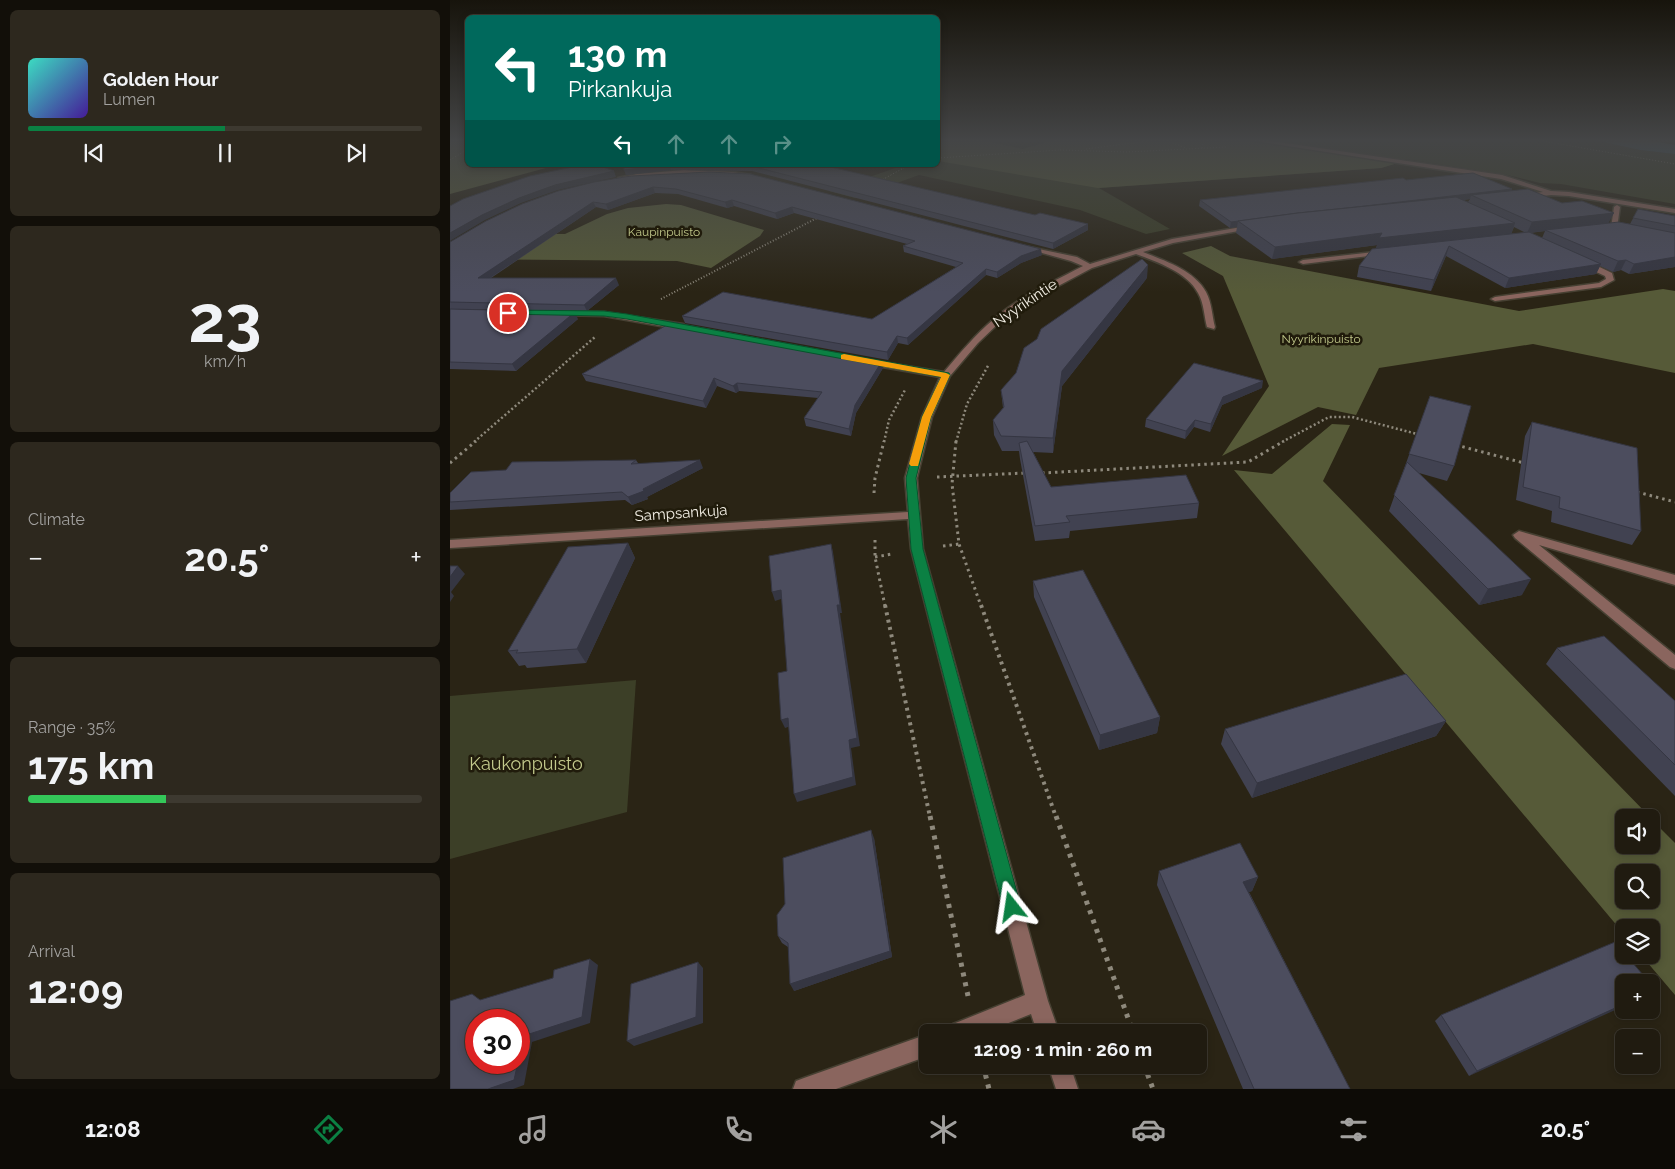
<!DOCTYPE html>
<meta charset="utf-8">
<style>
body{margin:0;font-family:Raleway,sans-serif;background:#2d281e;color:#f1f3f6;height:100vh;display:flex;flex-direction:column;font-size:19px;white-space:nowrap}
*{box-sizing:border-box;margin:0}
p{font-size:16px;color:#a2a19f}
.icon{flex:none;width:28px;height:28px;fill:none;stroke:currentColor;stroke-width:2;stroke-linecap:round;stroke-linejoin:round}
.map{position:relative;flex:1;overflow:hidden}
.drawer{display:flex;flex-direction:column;gap:10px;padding:10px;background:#120f09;width:450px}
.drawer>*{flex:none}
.guide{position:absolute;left:15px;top:15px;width:475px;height:152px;border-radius:8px;box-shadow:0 2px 8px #0003,0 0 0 1px #3d3930;background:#00695c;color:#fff;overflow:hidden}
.controls{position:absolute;left:1165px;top:809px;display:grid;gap:10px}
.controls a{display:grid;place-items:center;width:45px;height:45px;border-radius:8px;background:#201b10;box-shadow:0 2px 8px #0003,0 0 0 1px #3d3930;font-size:25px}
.speed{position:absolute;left:15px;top:1009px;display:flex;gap:10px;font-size:25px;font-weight:700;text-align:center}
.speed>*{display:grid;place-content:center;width:65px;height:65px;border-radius:50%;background:#201b10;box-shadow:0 2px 8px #0003,0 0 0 1px #3d3930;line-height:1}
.speed .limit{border:8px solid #d22;background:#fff;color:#111}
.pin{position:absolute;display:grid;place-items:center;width:42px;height:42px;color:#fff;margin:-21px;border:2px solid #fff;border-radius:50%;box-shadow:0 1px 5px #0007}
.me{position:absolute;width:55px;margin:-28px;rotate:345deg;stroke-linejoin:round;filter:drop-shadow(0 0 4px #0008)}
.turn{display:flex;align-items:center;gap:18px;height:105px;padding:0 20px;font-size:22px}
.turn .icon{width:65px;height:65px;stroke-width:2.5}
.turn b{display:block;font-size:35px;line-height:42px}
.lanes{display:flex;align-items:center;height:48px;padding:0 20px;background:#0003;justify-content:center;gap:25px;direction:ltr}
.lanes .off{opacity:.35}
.big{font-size:38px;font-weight:700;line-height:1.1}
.drawer .card{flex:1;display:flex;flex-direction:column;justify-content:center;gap:8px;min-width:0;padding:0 18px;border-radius:8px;background:#2d281e}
.drawer .dial{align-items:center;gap:0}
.dial b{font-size:65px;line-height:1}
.song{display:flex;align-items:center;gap:15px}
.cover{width:60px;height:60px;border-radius:8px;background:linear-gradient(135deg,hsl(170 70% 55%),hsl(260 70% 35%))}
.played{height:5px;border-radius:2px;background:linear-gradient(90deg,#0b8043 50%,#3d3930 50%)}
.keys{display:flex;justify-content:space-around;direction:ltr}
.heat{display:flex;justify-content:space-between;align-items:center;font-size:28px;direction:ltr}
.charge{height:8px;border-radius:4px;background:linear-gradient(90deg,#34c759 35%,#3d3930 0)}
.trip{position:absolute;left:469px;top:1024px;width:288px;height:50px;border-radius:8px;background:#201b10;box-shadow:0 2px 8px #0003,0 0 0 1px #3d3930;font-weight:700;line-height:50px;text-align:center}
.dock{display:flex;height:80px;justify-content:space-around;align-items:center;background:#0d0b06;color:#a2a19f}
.dock .icon{width:35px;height:35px}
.dock .on{color:#0b8043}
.dock b{font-size:22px;color:#f1f3f6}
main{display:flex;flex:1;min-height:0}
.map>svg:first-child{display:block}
</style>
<main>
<section class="drawer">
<div class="card">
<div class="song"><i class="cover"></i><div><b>Golden Hour</b><p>Lumen</p></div></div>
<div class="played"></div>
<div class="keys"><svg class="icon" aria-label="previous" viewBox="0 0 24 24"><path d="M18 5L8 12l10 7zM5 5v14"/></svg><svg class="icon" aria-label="pause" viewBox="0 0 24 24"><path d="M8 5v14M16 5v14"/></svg><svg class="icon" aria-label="next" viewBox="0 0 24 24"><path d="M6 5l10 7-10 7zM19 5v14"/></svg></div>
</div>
<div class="card dial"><b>23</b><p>km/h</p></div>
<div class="card"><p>Climate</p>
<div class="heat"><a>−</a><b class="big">20.5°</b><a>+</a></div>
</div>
<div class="card"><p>Range · 35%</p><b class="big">175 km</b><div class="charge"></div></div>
<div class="card"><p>Arrival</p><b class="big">12:09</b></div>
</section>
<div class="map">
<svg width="1225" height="1089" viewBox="0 0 1225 1089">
<rect width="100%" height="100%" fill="#2a2415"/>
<!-- green -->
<g fill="#3c3f27">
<polygon points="488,139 1140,139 1190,150 1225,154 1225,204 1111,184 1090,183 1053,174 955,159 951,162 931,168 649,188 720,229 696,234 630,210 469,175 405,198 379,191 454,165 488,165"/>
<polygon points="186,680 177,812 0,859 0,696"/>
</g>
<!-- forest -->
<g fill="#565a38" fill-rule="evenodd">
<polygon points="0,139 17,139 18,165 107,165 0,194"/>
<polygon points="488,139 528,139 573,149 607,139 783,139 951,162 931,168 648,188 488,161"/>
<polygon points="216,204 231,205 314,230 310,236 261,268 227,261 0,259 0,253 26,233 115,234 157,214 178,208"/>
<polygon points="761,246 780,256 1069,311 1213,289 1225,291 1225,373 1083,344 929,368 906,415 868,407 772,456 819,386 773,276 732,253"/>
<path d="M882,424L900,425L873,481L1200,817L1174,818V845H1201V819L1225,843V995L1191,955H1201V928H1174V934L784,470L822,474ZM1174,872H1201V900H1174Z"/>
</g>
<!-- water -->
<polygon fill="#3f6477" points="1140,139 1191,139 1225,145 1225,154 1190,150"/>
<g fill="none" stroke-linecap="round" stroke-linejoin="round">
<!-- minor casing -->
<g stroke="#464032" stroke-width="3">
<g id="minor">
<polygon points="793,139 808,139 1052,175 1101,191 1119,192 1225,209 1225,213 1119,196 1101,195 1073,198 1071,195 1093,192 1051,179"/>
<polygon points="234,170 282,172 301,175 298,177 234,173 171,180 168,178 187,174"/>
<polygon points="1167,205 1170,207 1167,228 1164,230 1161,228 1164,207"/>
<path d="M803,225L805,226V228L723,243L693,252C715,261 744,270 756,292C762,303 762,316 765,327L764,329L757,327C754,316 754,303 748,293C737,272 707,262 686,254L642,268L580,301L551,321L528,343L500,376L482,417L467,478L473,549L598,1001L609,1032H587L581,1014L536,1032H500L503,1024L575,995L461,549L458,519L0,548V540L458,512L455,478L472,417L490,377L415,364L410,361L412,359L494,372C510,353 525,335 544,319C570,296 603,282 633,266L621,261L574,248V246L627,257L640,264L722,239Z"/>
<polygon points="933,251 937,253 935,254 853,264 849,262 853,260"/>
<polygon points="1131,261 1137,261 1162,273 1164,280 1151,287 1045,301 1041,299 1045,297 1149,283 1156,279 1155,276 1131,265"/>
<polygon points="106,311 154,312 233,324 237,327 233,330 154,316 109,315 106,315"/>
<polygon points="1069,531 1225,575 1225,585 1089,545 1225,655 1225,669 1220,667 1065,538 1063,535"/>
<polygon points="478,1034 478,1056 386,1089 343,1089 346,1081 354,1078"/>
<polygon points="598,1065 620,1065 628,1089 606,1089"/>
</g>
</g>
<!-- path-far5 -->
<g stroke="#8e897c" stroke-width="1" stroke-dasharray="1 2" stroke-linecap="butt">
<polyline points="1081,139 1225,164"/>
<polyline points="714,140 736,148"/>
<polyline points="752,148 754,139"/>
<polyline points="636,149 715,139"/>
<polyline points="610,150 677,152 777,147"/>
<polyline points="488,158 610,150"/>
<polyline points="0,160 18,149"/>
<polyline points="430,181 459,165"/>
</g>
<!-- path-far4 -->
<polyline stroke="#8e897c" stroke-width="2" stroke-dasharray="1 2" stroke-linecap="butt" points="211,299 367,218"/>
<!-- path-far3 -->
<g stroke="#8e897c" stroke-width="2.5" stroke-dasharray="2 2.5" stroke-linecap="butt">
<polyline points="24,442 145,337"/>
<polyline points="434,442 439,420 455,390"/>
<polyline points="506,442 517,404 539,364"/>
<polyline points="832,442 879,417 902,417 971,435"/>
</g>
<!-- path-far2 -->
<g stroke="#8e897c" stroke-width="3" stroke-dasharray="2.5 4" stroke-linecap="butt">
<polyline points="506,441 502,484 509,544 531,606"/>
<polyline points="1006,445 1074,463"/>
<polyline points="0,463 26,441"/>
<polyline points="592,473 798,462 834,441"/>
<polyline points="487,477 575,473"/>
<polyline points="1187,492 1225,502"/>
<polyline points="424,493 425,478 434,441"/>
<polyline points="425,540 425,557 435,606"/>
<polyline points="493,546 509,544"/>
<polyline points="425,557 442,554"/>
</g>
<!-- path-far1 -->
<g stroke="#8e897c" stroke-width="4" stroke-dasharray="3 4.5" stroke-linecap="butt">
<polyline points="435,605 480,817"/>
<polyline points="531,605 606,817"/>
</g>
<!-- path -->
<g stroke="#8e897c" stroke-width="5" stroke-dasharray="4 6" stroke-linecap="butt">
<polyline points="480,816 518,996"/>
<polyline points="606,816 683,1032"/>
<polyline points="533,1065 539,1089"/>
<polyline points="694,1065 703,1089"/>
</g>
<!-- minor -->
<use href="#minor" fill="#8a655e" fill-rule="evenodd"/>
</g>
<!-- wall -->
<g fill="#414251" fill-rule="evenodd">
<polygon points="174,165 372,165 585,215 638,224 638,230 603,249 302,171 221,170 176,175"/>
<polygon points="181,176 592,255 571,263 547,278 536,275 458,345 448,343 438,360 235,323 232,316 422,319 506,267 454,252 453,246 457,244 344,213 327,219 284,206 277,208 228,194 205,193 158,210 146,207 41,278 169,285 137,311 0,309 0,242"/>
<path d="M956,180L1061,191L1159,223L1180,224L1188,209L1225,216V267L1179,274L1171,270L1163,272L1150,266L1146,274L1055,288L996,256L981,291L907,277L909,266L926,249L927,245L822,259L786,233L787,227L780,228L749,206L750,200ZM1020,199L1018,202L1013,200ZM1064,227L1076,233L1061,234ZM1095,231L1092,238L1080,233Z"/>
<polygon points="697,278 612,386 603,453 583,452 601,487 749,503 747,518 620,531 619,538 585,541 570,459 569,451 552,451 544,435 543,420 553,408 551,390 566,373"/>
<polygon points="0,309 128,319 66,371 0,369"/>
<polygon points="433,368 406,413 401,436 356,426 354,418 368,398 289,391 286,393 267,386 256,408 136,381 132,374"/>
<polygon points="812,388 772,405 760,432 744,427 735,439 695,427 696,419"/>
<polygon points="980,396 1004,466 997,481 969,473 1072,595 1029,605 939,511"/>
<polygon points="1082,422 1191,531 1182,545 1101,522 1102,511 1066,500 1075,436"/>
<polygon points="186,460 188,463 253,468 197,497 198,499 182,505 175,500 0,510 0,493 56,470"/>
<polygon points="178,543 185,558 136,663 77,668 75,665 69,666 58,651"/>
<polygon points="583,581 710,717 707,733 649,750 584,597"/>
<polygon points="1107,648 1225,701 1225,796 1096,664"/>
<polygon points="996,721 986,736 802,798 771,744 775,729"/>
<polygon points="424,838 442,957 344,991 338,947 332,943 328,936"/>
<polygon points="709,871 808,877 802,891 799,892 900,1089 793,1089 707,885"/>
<polygon points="1199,982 1019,1076 985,1021 991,1015"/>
</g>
<!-- shaded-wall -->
<g fill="#353642">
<polygon points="219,165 221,170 176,175 174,170"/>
<polygon points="164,171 166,177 108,190 71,203 35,220 0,241 0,233 32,215 69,198 105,185"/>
<polygon points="203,187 205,193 158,210 156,204"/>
<polygon points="1062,189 1060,194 1021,195 1020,199 795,226 788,221 787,227 780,228 781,222"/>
<polygon points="282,200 284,206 277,208 275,202"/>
<polygon points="143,202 146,207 31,284 28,278"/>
<polygon points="342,207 344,213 327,219 325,213"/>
<polygon points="1164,213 1158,224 1095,230 1095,231 1077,233 1082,222"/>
<polygon points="1065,223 1061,235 925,250 927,245 822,259 825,247 932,233"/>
<polygon points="638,224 638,230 603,249 603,243"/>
<polygon points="999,246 996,256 981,291 984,280"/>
<polygon points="591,249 592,255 571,263 547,278 547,272 571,256"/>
<polygon points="1225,257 1225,267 1179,274 1184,264"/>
<polygon points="1176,260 1171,270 1163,272 1168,261"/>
<polygon points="1151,264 1146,274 1055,288 1059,278"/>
<polygon points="698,265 697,278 612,386 603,453 603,438 612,371"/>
<polygon points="536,269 536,275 458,345 457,338"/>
<polygon points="166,278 169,285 137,311 134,305"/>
<polygon points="125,312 128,319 66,371 62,364"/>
<polygon points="447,336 448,343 438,360 437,352"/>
<polygon points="432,361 433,368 406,413 401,436 399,429 405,405"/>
<polygon points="264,378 267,386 256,408 253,401"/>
<polygon points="813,381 812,388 772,405 760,432 761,424 773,397"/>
<polygon points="287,383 289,391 286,393 283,386"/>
<polygon points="745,420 744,427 735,439 736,431"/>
<polygon points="250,460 253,468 197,497 198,499 182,505 178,497"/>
<polygon points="178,543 185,558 136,663 127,649"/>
<polygon points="381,544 383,552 392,613 390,613 410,746 401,748 406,785 347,802 344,794 399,740 387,605"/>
<polygon points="8,566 15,574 1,592 4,596 0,602 0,577"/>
<polygon points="1081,579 1072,595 1029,605 1038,589"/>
<polygon points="331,590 334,598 325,601 322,592"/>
<polygon points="710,717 707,733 649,750 650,735"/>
<polygon points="338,718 341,726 335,728 331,720"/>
<polygon points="996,721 986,736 802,798 807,783"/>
<polygon points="421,830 424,838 442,957 344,991 340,984"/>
<polygon points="808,877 802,891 788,896 793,882"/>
<polygon points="140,959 148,965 140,1023 82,1042 74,1085 63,1089 38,1089 68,1062 69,1062 69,1057 73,1036"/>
<polygon points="248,962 253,968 253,1023 184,1046 177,1041"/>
<polygon points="1174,1004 1174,1006 1019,1076 1027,1071"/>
</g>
<!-- building -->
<g fill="#4c4d5e" stroke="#353642">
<polygon points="132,165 148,165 164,171 105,185 69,198 32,215 0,233 0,206 13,199 80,176"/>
<polygon points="174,165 372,165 585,215 590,213 638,224 603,243 301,166 219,165 174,170"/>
<polygon points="259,172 300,174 591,249 571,256 547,272 536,269 457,338 447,336 437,352 232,316 273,292 422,319 513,263 453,246 465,241 342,207 325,213 282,200 275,202 226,189 203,187 156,204 143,202 28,278 166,278 134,305 0,302 0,242 36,221 72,204 108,191 144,182 181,176"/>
<polygon points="1023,173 1062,189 906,207 848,213 781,222 750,200 953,178 956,180"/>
<polygon points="1078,189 1112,203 1132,201 1164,213 1082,222 1021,195"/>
<polygon points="1006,197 1065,223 929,238 932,233 825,247 788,221 848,213"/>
<polygon points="1188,209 1225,216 1225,226 1183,218"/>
<polygon points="1169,222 1225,233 1225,257 1184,264 1176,260 1168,261 1095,230"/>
<polygon points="1079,232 1151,264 1059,278 999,246 984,280 909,266 922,249"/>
<polygon points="692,259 698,265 612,371 603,438 551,436 543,420 554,407 551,390 566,373 574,348 587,339 591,329"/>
<polygon points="0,309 125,312 62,364 0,362"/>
<polygon points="222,322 432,361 405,405 399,429 354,418 372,392 287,383 283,386 264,378 253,401 132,374"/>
<polygon points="744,363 813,381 773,397 761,424 745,420 736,431 696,419"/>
<polygon points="980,396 1021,406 1004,466 959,454"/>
<polygon points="1082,422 1187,448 1191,531 1109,508 1110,497 1073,487"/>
<polygon points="577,441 601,487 736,475 749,503 616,516 620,522 585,526 569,443"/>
<polygon points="186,460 181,464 250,460 193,489 194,491 178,497 172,492 0,502 0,493 21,472 56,470 62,462"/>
<polygon points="957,462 1081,579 1038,589 944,495"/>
<polygon points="178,543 127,649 66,653 68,650 58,651 118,547"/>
<polygon points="381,544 390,605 387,605 407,738 399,740 403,777 344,794 338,718 331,720 328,673 337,671 331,590 322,592 319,556"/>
<polygon points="0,566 8,566 0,577"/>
<polygon points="633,570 710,717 650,735 583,581"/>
<polygon points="1154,636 1225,701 1225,765 1107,648"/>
<polygon points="956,674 996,721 807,783 775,729"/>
<polygon points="421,830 440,951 340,984 338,943 328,936 327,915 335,904 333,858"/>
<polygon points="790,843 808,877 793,882 900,1089 804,1089 709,871"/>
<polygon points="1165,942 1174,952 1174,955 1176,955 1199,982 1174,982 1174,1004 1027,1071 991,1015"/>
<polygon points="140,959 132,1017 73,1036 69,1057 69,1020 26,1020 26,1062 68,1062 64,1080 38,1089 0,1089 0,1001 22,994 30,1000 103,978 104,970"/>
<polygon points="248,962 246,1017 177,1041 181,984"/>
<polygon points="1201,985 1205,990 1201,992"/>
</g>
<!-- sky -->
<linearGradient id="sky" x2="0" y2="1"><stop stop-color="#17140c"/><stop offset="0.48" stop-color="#444546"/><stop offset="1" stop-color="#444546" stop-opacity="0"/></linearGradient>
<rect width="1225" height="292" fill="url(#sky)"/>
<!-- route -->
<polygon fill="#0b8043" stroke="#07532c" points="58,310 154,311 177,314 499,373 500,375 481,417 466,478 473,549 571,907 568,913 562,916 556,913 553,907 461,549 456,478 472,417 491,377 177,319 154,316 55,314 54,313"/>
<!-- slow -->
<polygon fill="#f59e0b" points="394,354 496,373 500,375 481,417 468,466 461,466 459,464 472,417 491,377 391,359 391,355"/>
<g text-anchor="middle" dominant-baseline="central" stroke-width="5" stroke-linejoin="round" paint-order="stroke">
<!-- far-park labels -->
<g font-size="12" fill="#c3ca8c" stroke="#201b0b">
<text x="214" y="232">Kaupinpuisto</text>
<text x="871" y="339">Nyyrikinpuisto</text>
</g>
<!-- street labels -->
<g font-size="15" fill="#f1ede3" stroke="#201b0b">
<text transform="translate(575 303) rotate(-34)">Nyyrikintie</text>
<text transform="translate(231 513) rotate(-4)">Sampsankuja</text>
</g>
<!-- near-park labels -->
<g font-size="18" fill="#c3ca8c" stroke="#201b0b">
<text x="76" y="763">Kaukonpuisto</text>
</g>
</g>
</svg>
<div class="controls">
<a><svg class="icon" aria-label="sound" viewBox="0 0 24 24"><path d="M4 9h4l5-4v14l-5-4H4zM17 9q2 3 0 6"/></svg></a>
<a><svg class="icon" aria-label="search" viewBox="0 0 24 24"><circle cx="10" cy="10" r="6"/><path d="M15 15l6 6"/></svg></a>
<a><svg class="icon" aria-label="layers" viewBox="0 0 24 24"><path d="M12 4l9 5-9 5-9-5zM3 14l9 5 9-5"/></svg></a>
<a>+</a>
<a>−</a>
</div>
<div class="speed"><div class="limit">30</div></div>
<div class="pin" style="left:58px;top:313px;background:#d93025"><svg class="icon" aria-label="arrive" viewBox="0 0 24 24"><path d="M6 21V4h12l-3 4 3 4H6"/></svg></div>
<svg class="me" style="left:562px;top:907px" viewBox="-20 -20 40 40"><path d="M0-17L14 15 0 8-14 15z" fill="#0b8043" stroke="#fff" stroke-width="4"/></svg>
<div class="trip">12:09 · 1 min · 260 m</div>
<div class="guide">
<div class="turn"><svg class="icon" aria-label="left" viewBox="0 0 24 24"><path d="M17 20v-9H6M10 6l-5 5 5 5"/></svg><div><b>130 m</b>Pirkankuja</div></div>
<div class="lanes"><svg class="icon" aria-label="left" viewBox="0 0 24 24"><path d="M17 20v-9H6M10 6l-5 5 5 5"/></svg><svg class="icon off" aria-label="ahead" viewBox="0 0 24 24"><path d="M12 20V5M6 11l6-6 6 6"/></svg><svg class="icon off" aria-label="ahead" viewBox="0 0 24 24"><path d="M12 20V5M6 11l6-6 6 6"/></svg><svg class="icon off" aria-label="right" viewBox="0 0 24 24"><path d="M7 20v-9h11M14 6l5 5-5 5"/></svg></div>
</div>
</div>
</main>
<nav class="dock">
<b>12:08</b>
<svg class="icon on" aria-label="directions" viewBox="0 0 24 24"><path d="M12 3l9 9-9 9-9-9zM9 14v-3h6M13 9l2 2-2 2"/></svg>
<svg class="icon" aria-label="music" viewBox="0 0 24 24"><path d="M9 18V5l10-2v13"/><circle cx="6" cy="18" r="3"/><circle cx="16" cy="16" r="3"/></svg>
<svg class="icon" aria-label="phone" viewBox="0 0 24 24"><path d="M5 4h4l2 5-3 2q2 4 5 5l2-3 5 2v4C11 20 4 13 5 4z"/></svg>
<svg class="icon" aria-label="climate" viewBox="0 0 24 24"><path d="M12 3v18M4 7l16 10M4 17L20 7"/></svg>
<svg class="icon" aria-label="car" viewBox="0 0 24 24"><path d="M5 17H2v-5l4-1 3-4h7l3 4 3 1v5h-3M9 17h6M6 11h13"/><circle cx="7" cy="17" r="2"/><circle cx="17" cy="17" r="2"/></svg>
<svg class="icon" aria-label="filters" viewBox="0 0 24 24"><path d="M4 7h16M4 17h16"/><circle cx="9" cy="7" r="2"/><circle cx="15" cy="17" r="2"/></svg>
<b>20.5°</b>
</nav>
